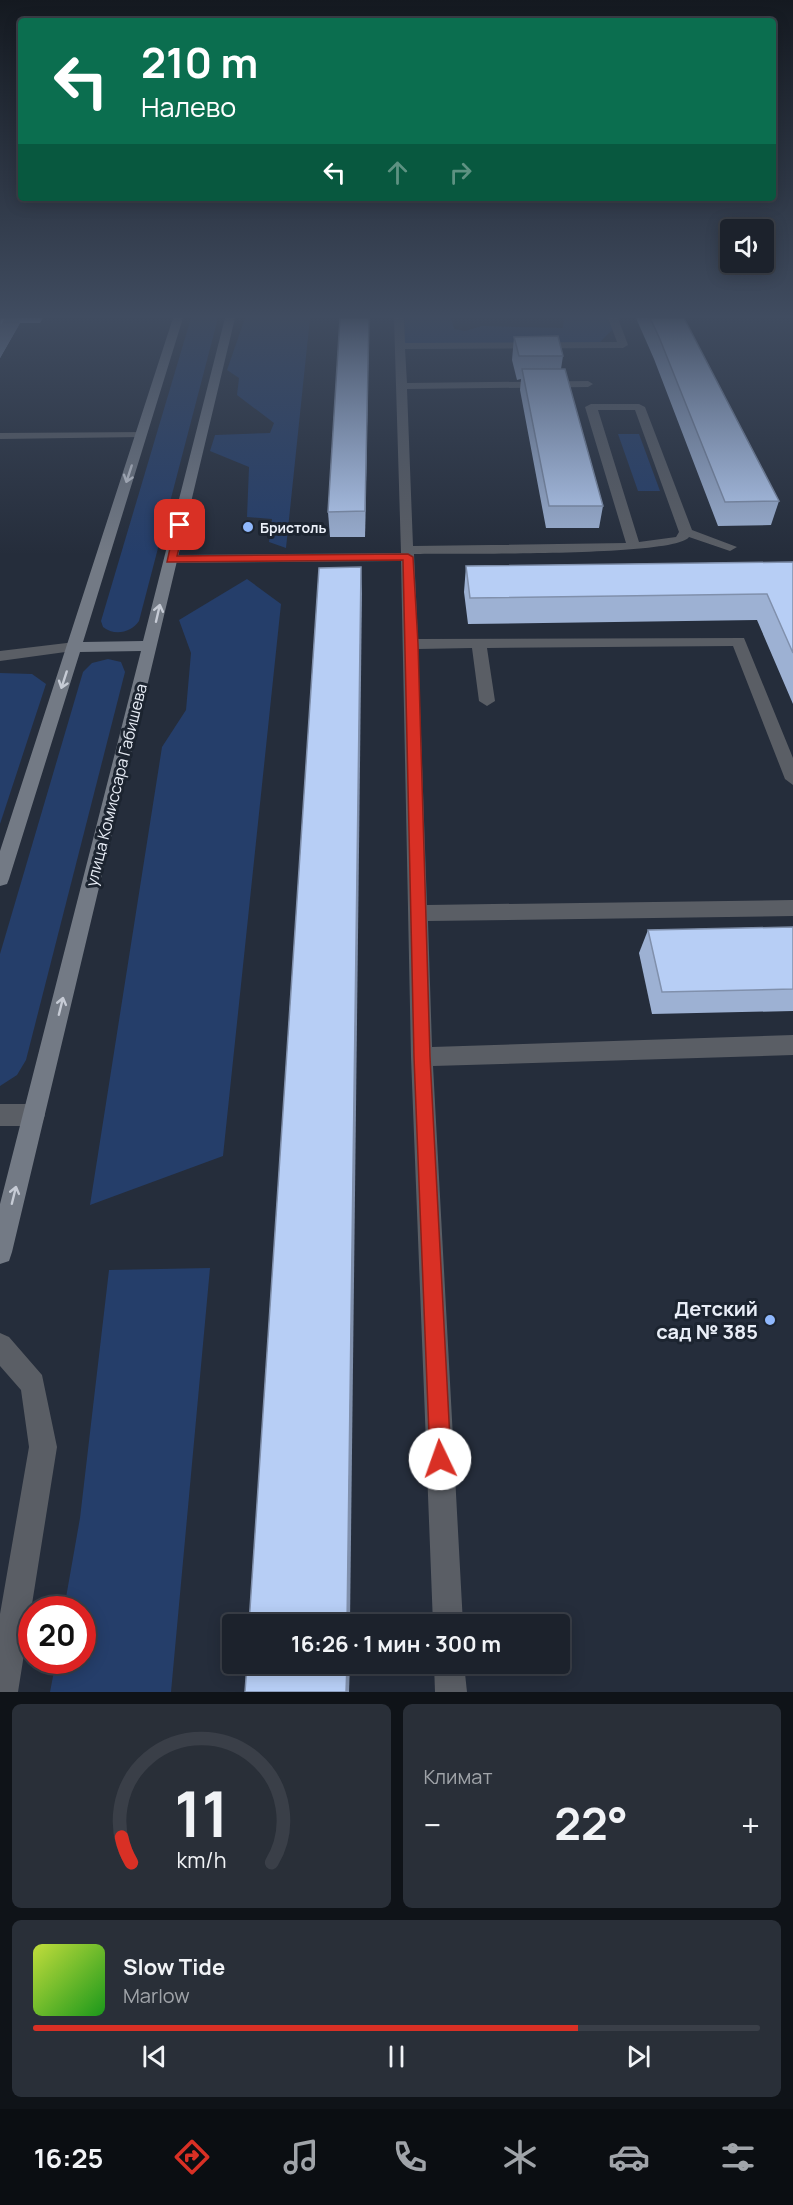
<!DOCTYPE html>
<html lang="ru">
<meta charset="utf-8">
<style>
body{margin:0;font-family:Manrope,sans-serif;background:#292f38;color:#f1f3f6;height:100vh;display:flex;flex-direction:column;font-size:22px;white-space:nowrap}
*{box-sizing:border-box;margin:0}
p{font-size:20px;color:#a0a4a9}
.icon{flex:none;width:33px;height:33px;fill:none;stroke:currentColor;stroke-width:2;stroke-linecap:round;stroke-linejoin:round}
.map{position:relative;height:1692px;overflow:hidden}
.sheet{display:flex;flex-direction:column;gap:12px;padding:12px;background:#0f1318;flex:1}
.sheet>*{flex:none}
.top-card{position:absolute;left:18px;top:18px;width:758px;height:183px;border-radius:6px;box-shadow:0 3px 15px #0003,0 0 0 2px #3a3f48;background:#0b6e4f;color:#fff;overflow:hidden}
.fabs{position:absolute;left:720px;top:219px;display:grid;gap:12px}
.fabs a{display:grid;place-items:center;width:54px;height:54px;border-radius:6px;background:#1c222c;box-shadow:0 3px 15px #0003,0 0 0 2px #3a3f48;font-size:30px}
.speed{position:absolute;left:18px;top:1596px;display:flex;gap:12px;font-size:30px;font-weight:700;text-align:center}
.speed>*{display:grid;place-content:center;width:78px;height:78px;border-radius:50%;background:#1c222c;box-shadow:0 3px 15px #0003,0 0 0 2px #3a3f48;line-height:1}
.speed .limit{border:9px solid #d22;background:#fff;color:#111}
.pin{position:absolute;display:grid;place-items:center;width:51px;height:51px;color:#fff;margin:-26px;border-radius:12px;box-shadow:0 3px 9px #0006}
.me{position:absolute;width:66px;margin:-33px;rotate:357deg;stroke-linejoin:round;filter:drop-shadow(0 0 4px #0008)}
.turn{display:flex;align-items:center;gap:21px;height:126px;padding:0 24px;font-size:27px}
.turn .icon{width:78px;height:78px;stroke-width:2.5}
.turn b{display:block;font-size:42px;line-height:51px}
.lanes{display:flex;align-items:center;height:57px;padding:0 24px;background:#0003;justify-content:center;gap:30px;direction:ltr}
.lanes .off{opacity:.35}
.big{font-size:45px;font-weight:700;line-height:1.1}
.sheet .card{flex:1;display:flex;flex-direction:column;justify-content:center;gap:9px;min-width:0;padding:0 21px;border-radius:9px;background:#292f38}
.sheet .dial{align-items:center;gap:0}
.dial svg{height:156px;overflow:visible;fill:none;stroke:#3a3f48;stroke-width:7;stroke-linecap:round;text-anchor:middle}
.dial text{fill:#f1f3f6;stroke:none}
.song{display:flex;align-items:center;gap:18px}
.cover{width:72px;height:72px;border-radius:9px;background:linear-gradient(135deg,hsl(70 70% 55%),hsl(120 70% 35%))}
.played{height:6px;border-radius:3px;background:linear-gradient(90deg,#d93025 75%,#3a3f48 75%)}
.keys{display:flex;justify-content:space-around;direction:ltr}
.heat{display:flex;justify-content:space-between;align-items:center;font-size:33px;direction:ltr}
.sheet .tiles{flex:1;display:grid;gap:12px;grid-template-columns:1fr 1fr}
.card:last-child{grid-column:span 2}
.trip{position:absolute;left:222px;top:1614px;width:348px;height:60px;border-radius:6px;background:#1c222c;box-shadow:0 3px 15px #0003,0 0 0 2px #3a3f48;font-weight:700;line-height:60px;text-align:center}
.menu{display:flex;height:96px;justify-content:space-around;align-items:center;background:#0b0e12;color:#a0a4a9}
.menu .icon{width:42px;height:42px}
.menu .selected{color:#d93025}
.menu b{font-size:27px;color:#f1f3f6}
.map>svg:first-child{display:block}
</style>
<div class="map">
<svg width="793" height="1692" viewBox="0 0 793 1692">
<rect width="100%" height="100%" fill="#252d3b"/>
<!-- green -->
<g fill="#253e6a">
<path d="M191,318H218L139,621C131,633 114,636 103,627L101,621Z"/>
<polygon points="245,318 310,318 286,548 269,542 272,519 247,517 249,467 210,451 215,435 270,433 274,423 237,395 239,378 227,370"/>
<polygon points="405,318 451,318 454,329 465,331 482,326 563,328 564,318 610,318 614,328 600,342 544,347 422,349 404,346"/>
<polygon points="618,434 639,434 660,491 638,491"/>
<polygon points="247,579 281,604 223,1156 90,1205 162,747 186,710 191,653 179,620"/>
<polygon points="108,659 121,662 125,672 26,1060 17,1075 0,1086 0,954 83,672 92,663"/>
<polygon points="0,673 32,674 46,684 0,824"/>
<polygon points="210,1268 171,1692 50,1692 56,1661 82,1660 82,1610 64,1609 80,1518 109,1270"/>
</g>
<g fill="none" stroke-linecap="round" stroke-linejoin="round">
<!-- lane -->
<g fill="#5a5e65" fill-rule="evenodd">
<path d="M394,318H404L405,343L617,342L608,318H618L628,345L623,348L405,349L407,383L588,381L593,384L588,387L407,389L413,546L626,543L585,407L591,404H639L645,407L692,530L737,547L730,551L689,537C676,557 451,553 414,554L418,639L744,638L793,758V785L785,779L733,646L487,648L495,701L487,706L479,701L472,648L418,649L427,905L793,900V916L428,921L432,1047L793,1035V1055L433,1066L463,1624H433L411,1057L401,561L171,563L164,559L171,555L401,553ZM598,410H635L679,532L676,537L639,542Z"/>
<polygon points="146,432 146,436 142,437 0,439 0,433"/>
<polygon points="75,642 80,644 82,647 80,650 0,661 0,651"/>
<polygon points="0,1333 9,1337 42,1375 57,1447 18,1692 0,1692 0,1614 29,1447 21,1390 0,1366"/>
<polygon points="434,1664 464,1664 467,1692 435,1692"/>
</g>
<!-- street -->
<polygon fill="#5a5e65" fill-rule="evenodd" points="0,1104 34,1104 42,1107 45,1115 42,1123 34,1126 0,1126"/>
<!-- secondary -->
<polygon fill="#737a85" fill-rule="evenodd" points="173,318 183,318 83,642 143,641 225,318 235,318 12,1252 9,1261 0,1264 0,1204 141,651 80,652 9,879 7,884 0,886 0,851"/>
</g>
<!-- wall -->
<g fill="#9db1d3">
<polygon points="0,318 43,318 40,323 20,323 0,358"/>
<polygon points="340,318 369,318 365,537 330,537 328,512"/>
<polygon points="636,318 684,318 779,501 771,525 718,526 654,359"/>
<polygon points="514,337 563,356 561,369 603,506 599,528 546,528 520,390 521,379 517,380 512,360"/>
<polygon points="793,562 793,704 757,620 468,624 464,592 466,566"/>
<polygon points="793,927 793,1011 652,1014 639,953 648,930"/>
</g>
<!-- shaded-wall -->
<g fill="#8090ac">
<polygon points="6,318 18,318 20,323 0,358 0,328"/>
<polygon points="369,318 365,537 365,511"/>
<polygon points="361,567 362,593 350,1624 347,1624"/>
<polygon points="347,1664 350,1664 349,1692 346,1692"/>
</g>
<!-- building -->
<g fill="#b7cef5" stroke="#8090ac" stroke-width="1.5">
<polygon points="0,318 6,318 0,328"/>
<polygon points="340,318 369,318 365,511 328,512"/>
<polygon points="650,318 684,318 779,501 725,502 659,337"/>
<polygon points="558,336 563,356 519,356 514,337"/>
<polygon points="522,369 565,369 603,506 549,506"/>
<polygon points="793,562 793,653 767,594 470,598 466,566"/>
<polygon points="361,567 347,1624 249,1624 319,568"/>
<polygon points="793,927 793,989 662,992 648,930"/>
<polygon points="247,1664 347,1664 346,1692 245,1692"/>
</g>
<!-- one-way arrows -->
<defs><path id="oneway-shaft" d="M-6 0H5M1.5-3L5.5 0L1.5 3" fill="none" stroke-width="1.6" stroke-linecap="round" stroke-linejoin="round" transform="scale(1.5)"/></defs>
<g stroke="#c6cbd5">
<use href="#oneway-shaft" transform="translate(129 474) rotate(108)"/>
<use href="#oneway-shaft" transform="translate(158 613) rotate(-77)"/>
<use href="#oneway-shaft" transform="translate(64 680) rotate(108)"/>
<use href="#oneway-shaft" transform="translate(61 1006) rotate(-76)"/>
<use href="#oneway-shaft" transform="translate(14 1195) rotate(-76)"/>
</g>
<!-- sky -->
<linearGradient id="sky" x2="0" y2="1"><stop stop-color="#141920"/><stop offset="0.57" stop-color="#404c60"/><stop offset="1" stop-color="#404c60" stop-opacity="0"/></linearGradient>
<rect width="793" height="555" fill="url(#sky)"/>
<!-- route -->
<polygon fill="#d93025" stroke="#8d1f18" stroke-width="1.5" points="180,522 185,525 177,556 408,554 413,557 418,644 430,1057 451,1459 448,1466 440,1469 433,1466 430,1459 414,1057 403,560 167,562 175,525"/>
<!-- markers -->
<g fill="#90b8fd" stroke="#1c2430" stroke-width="2">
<circle cx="248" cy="527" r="6"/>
<circle cx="770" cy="1320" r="6"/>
</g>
<g text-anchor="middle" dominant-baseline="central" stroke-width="6" stroke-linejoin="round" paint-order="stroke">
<!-- far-poi labels -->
<g font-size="14" font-weight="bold" fill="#e9eef7" stroke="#1c2430" text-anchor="start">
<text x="260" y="527">Бристоль</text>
</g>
<!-- street labels -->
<g font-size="16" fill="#e9eef7" stroke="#1c2430">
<text transform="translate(116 785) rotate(-76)">улица Комиссара Габишева</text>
</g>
<!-- near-poi labels -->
<g font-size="20" font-weight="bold" fill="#e9eef7" stroke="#1c2430" text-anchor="end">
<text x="758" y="1308">Детский<tspan x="758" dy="23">сад № 385</tspan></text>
</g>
</g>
</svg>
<div class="fabs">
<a><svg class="icon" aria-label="sound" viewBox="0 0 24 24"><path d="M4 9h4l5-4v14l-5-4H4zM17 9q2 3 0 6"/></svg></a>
</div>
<div class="speed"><div class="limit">20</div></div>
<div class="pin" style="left:180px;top:525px;background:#d93025"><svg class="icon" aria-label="arrive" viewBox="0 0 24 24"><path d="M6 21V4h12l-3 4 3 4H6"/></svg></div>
<svg class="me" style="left:440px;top:1459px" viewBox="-20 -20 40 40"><circle r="19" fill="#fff"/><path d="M0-13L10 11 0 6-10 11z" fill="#d93025"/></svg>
<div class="trip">16:26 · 1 мин · 300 m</div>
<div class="top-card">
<div class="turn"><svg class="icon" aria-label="left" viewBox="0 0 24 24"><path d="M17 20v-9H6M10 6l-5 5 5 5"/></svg><div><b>210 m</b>Налево</div></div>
<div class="lanes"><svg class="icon" aria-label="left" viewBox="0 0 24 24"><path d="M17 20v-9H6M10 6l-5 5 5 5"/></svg><svg class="icon off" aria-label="ahead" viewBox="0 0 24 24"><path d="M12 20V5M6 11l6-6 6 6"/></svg><svg class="icon off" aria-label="right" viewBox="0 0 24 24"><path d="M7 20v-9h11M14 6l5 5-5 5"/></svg></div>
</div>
</div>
<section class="sheet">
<div class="tiles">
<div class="card dial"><svg viewBox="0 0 100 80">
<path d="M14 69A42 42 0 1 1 86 69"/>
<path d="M14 69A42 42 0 0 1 9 56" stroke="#d93025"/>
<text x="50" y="56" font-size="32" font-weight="700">11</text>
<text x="50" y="72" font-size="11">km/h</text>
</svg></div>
<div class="card"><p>Климат</p>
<div class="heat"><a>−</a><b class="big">22°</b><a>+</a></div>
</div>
<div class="card">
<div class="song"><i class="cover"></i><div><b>Slow Tide</b><p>Marlow</p></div></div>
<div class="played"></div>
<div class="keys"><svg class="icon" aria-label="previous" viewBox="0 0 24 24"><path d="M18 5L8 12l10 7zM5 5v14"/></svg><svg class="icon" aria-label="pause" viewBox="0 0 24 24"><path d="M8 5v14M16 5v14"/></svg><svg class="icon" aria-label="next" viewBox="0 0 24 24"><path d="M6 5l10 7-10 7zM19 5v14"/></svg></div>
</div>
</div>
</section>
<nav class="menu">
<b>16:25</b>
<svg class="icon selected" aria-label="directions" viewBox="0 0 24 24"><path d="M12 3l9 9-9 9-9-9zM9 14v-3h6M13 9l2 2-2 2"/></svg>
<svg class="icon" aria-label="music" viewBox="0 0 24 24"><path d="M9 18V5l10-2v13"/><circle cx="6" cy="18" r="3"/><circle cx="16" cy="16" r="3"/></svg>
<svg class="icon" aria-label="phone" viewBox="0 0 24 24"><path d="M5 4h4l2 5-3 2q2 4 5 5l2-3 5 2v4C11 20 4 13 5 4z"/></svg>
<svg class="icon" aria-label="climate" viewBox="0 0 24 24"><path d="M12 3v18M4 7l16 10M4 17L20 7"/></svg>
<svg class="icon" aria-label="car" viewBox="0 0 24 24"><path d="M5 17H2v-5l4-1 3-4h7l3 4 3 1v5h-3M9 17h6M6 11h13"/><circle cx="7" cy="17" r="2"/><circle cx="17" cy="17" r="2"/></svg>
<svg class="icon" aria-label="filters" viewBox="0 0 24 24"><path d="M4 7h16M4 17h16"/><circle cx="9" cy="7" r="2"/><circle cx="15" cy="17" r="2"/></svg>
</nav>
